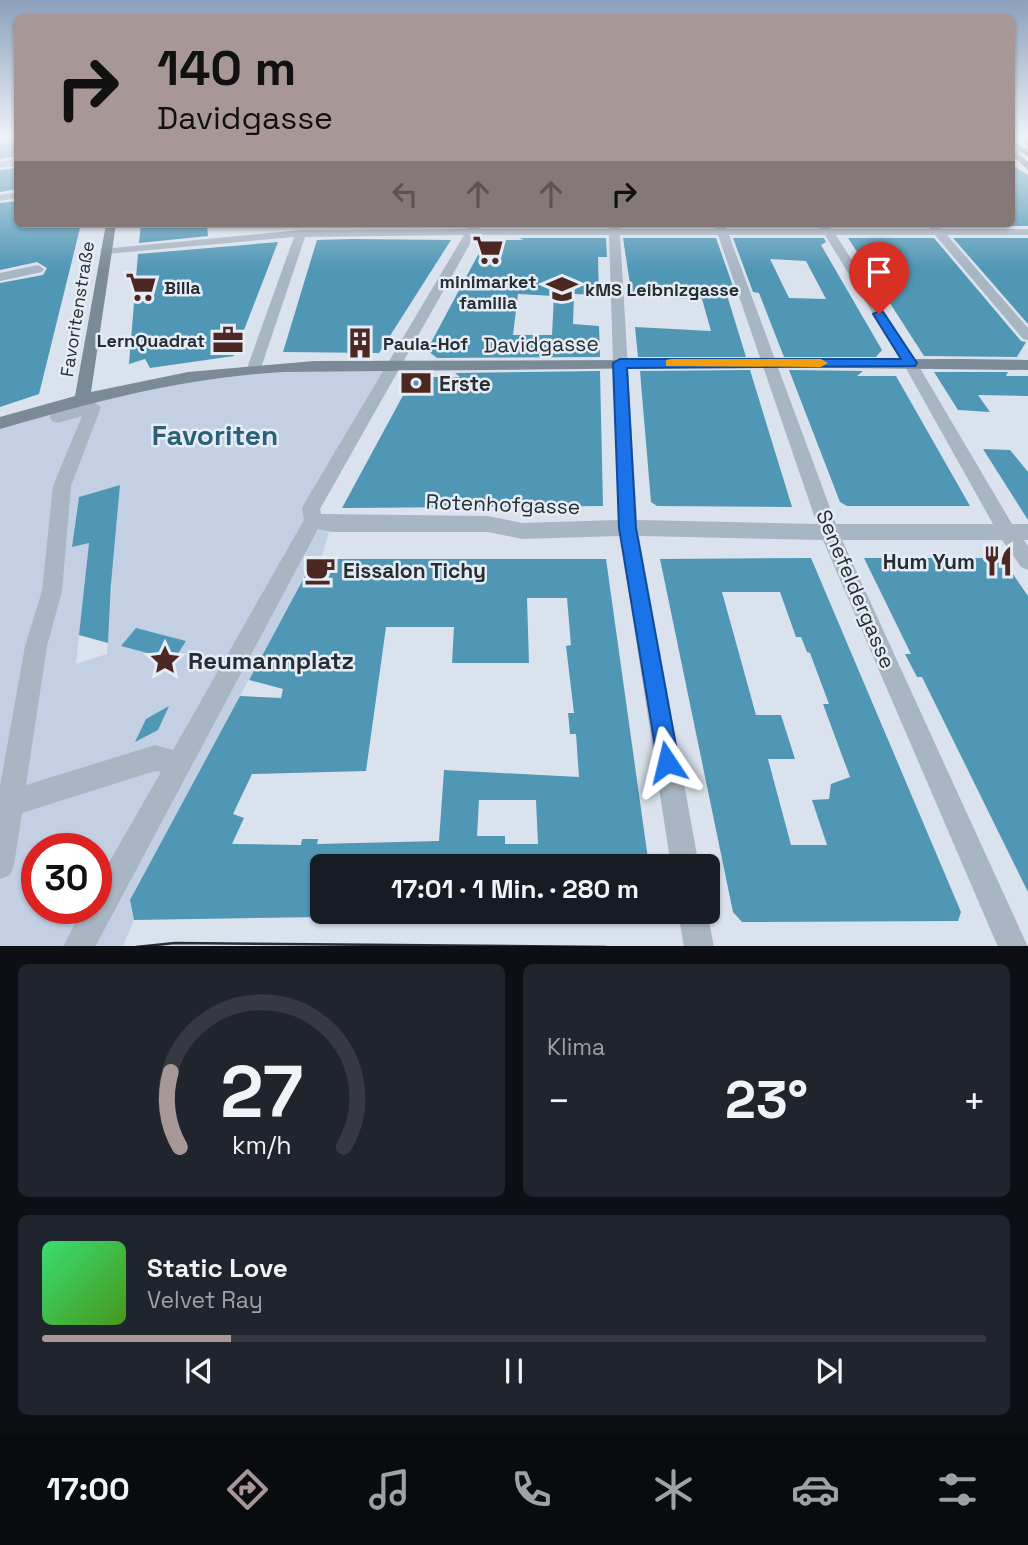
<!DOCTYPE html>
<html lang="de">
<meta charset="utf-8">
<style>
body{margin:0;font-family:"Space Grotesk",sans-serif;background:#20242c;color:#f1f3f6;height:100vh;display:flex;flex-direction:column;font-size:26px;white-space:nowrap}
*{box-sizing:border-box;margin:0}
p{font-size:23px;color:#9ea1a6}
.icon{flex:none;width:38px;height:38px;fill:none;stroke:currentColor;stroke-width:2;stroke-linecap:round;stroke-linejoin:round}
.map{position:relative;height:946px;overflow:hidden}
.panel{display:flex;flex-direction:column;gap:18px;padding:18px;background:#0d0f14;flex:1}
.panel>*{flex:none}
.hud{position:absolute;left:14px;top:14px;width:1001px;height:214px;border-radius:10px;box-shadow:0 2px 5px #0004;background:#a79797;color:#111;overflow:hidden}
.speed{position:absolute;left:21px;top:833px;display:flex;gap:14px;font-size:35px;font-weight:700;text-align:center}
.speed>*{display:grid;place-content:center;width:91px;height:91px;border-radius:50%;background:#171b24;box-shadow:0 2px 5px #0004;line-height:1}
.speed .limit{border:10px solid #d22;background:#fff;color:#111}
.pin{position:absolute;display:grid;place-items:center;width:60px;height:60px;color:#fff;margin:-72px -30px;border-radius:50% 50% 50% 0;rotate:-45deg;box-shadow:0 0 7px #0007}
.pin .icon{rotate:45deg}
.me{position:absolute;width:77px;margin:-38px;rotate:350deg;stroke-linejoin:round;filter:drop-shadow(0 0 5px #0008)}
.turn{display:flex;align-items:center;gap:24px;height:147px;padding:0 28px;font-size:32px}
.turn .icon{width:91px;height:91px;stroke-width:2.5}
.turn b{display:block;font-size:49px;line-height:60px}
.lanes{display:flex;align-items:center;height:66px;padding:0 28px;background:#0003;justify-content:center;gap:35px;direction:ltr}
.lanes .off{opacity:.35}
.big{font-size:52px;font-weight:700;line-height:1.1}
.panel .widget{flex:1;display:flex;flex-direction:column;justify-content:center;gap:10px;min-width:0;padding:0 24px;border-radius:10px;background:#20242c}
.panel .dial{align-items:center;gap:0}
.dial svg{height:182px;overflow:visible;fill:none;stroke:#363941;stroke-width:7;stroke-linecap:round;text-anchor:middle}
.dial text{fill:#f1f3f6;stroke:none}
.song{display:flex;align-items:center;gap:21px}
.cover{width:84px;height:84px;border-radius:10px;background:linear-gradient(135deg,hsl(140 70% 55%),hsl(100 70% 35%))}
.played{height:7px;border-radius:4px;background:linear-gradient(90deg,#a79797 20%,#363941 20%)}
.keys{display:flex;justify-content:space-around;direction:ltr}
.heat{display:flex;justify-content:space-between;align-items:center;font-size:38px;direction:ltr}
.panel .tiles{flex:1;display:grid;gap:18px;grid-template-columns:1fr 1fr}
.widget:last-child{grid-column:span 2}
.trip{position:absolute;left:310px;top:854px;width:410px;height:70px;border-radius:10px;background:#171b24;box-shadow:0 2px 5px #0004;font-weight:700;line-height:70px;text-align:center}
.tab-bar{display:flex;height:112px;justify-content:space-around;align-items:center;background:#090b0e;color:#9ea1a6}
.tab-bar .icon{width:49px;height:49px}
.tab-bar .current{color:#a79797}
.tab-bar b{font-size:32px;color:#f1f3f6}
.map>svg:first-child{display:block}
</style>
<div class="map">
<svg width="1028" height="947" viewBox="0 0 1028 947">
<rect width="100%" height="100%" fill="#dae2ed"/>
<!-- green -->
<polygon fill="#a89cba" points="236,224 370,224 367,227 251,228"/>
<!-- plaza -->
<path fill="#c3d0e3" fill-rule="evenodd" d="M392,366L311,509L330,529L321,559L314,560L307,572L130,900L134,920L123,946H0V423L180,377ZM120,485L113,563L86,571L89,543L72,546L79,497ZM112,585L107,654L76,664L84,593ZM37,849H96V908H37Z"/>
<!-- building -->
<g fill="#5097b5" fill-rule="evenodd">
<polygon points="18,137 18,156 0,159 0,140"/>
<polygon points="1012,165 1028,175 1028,226 942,226 938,224 1012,224"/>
<polygon points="18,168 18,189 0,192 0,170"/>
<polygon points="18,201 18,224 81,224 39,394 0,407 0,283 43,275 47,268 37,262 0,270 0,203"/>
<polygon points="141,224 207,224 208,236 139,243"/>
<polygon points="496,224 606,224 606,226 500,226"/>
<polygon points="831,224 930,224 929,226 832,226"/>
<path d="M519,238H606L607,257H598L599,295L574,294L573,324L599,326L600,357L437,358L427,350L486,240H524ZM518,294L554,296L552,335H513Z"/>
<polygon points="623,238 716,238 735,292 726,292 746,357 638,357 635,327 711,331 702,299 632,297"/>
<path d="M733,238H824L826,242L821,245L882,350L876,357H784L759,293L753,292ZM770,259L806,261L826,299L789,298Z"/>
<polygon points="848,238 934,238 1021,341 1026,342 1017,357 924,356"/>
<polygon points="953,238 1028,238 1028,324"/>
<polygon points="317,240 351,239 451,240 379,353 283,352"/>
<polygon points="278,242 234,356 150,368 145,359 129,364 138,254"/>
<polygon points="750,370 792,507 657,506 651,502 640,371"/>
<polygon points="789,370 863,371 857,376 896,376 970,506 847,506 840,502"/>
<polygon points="600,371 603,506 342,508 413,377 460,377 455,373"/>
<polygon points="934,372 1008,372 1006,376 1028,376 1028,396 978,395 990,412 958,410"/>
<polygon points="983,449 1010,450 1028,472 1028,520"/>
<polygon points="120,485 111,584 108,643 79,635 89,543 72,547 79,497"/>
<path d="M811,558L961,912L958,921L742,922L733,912L660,559ZM722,592H780L796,637H801L807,652L810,653L829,704H823L850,777L831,784L829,799L812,800L827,845H791L768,759H795L781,715H756Z"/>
<polygon points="864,558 997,558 1004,561 1028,596 1028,892 922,677 917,677 905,654 911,654"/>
<path d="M314,559H606L649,866H322V917L134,920L130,900L240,696L281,698L283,689L249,680ZM527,598H567L571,645L566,646L574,713H568L570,734H576L579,777L444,770L439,841L317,844L318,839H302L301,845L232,844L244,818L233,814L252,774L366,771L386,627H454L452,663H529ZM479,800H536L538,844H505V836H477Z"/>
<polygon points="136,628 186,641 174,660 121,646"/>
<polygon points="169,706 158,730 135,742 146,719"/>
</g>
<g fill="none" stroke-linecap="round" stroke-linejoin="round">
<!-- street -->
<g fill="#a8b5c3" fill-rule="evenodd">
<polygon points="18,159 18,165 0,168 0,162"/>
<polygon points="18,192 18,198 0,201 0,195"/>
<path d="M471,224H481L479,229H609V224H619L620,229H715L714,224H724L726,229H821L818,224H828L831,229H930L933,224L941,229H1028V235H947L1028,328V340L1023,339L935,235H836L917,363L1012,524H1028V540H1024L1028,546V570L1021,567L1002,540H842L1028,947H998L823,540L639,536L699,866H671L620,536L522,539L488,532H332L318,529L95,947H63L83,908H96V885L161,772L155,771L22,813L14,865L10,875L0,879V786L25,646L42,591L53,486L82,416L58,423L52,421L50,417L52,413L93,402L101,407L71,486L62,591L47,646L26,785L155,745L173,750L304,520L302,509L304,504L464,235L305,237L261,368L254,373L247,368L294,237L106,254L100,251L102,249L301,230L468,229ZM475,235H609L618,520L522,523L488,516L321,514L320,509ZM620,235H718L817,524L637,520ZM729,235H825L903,363L993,524H836Z"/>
<polygon points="38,265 44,269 42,272 0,281 0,273"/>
<polygon points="707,910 714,947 684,947 678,912"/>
</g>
<!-- secondary -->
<g fill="#7a8b97" fill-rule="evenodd">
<polygon points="1012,147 1028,148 1028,154 1012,152"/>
<path d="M106,224H116L91,392L188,372L314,361L962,359L1028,360V370L764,367L283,372C181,378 97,401 0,429V417L75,396Z"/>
</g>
<!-- primary -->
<g fill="#5a6871" fill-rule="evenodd">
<polygon points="1017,136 1026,136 1028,146"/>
<polygon points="1012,148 1028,162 1028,170 1012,155"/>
</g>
<!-- tram-far1 -->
<polyline stroke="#272e31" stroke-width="2" points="1012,140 1028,155"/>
<!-- tram -->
<polyline stroke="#272e31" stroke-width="2.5" points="136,947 175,943 606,947"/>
</g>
<!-- sky -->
<linearGradient id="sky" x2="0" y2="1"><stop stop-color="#8da0bd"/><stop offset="0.51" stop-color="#eef2f7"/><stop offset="1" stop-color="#eef2f7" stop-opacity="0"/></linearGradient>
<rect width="1028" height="269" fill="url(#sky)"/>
<!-- route -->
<polygon fill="#1a73e8" stroke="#114b97" stroke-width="2" points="879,311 883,312 917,363 915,366 627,368 636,528 679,762 676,770 667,774 659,770 619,528 613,363 620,359 901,359 873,314"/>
<!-- slow -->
<polygon fill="#f59e0b" points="671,359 821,359 828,363 821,367 666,366 666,360"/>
<!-- icons -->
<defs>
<g id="supermarket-bare" transform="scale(2.415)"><path d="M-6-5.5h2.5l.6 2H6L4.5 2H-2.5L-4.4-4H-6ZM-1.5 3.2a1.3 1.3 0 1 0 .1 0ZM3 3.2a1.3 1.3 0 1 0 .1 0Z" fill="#4d2722" stroke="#e5ecf6" stroke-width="2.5" paint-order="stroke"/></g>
<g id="school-bare" transform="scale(2.415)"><path d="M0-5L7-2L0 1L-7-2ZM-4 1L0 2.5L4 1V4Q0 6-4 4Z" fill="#4d2722" stroke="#e5ecf6" stroke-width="2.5" paint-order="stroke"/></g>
<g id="office-bare" transform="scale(2.415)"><path d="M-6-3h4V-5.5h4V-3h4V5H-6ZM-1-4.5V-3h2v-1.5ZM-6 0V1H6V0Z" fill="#4d2722" stroke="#e5ecf6" stroke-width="2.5" paint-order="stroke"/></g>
<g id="building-bare" transform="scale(2.415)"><path d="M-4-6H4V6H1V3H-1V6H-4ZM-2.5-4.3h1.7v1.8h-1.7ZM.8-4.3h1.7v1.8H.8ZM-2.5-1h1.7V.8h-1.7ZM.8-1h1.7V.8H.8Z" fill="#4d2722" stroke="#e5ecf6" stroke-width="2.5" paint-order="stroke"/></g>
<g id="bank-bare" transform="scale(2.415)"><path d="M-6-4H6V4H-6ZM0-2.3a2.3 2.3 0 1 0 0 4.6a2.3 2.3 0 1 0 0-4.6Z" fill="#4d2722" stroke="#e5ecf6" stroke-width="2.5" paint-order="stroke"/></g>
<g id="restaurant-bare" transform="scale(2.415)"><path d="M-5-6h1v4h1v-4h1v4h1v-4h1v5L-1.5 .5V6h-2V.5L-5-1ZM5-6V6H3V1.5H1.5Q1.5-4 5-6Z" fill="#4d2722" stroke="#e5ecf6" stroke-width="2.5" paint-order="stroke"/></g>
<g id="cafe-bare" transform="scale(2.415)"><path d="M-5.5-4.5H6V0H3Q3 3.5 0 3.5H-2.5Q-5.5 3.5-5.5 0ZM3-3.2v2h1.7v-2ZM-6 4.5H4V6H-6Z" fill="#4d2722" stroke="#e5ecf6" stroke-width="2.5" paint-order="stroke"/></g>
<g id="sight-bare" transform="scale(2.415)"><path d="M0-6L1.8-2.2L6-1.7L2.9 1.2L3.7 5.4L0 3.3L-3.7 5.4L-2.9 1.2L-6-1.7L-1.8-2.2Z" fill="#4d2722" stroke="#e5ecf6" stroke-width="2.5" paint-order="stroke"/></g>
</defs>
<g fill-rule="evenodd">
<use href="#supermarket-bare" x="488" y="250"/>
<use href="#supermarket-bare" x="141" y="287"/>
<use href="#school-bare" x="562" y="289"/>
<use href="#office-bare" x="228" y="340"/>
<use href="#building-bare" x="360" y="343"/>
<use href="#bank-bare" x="416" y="383"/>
<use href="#restaurant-bare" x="998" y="561"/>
<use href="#cafe-bare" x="320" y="570"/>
<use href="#sight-bare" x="165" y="660"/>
</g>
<g text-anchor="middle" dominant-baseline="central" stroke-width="5" stroke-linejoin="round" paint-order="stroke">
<!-- far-poi labels -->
<g font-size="18" font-weight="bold" fill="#272e31" stroke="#e5ecf6" text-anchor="start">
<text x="488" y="281" text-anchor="middle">minimarket<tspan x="488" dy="21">familia</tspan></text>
<text x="164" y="287">Billa</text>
<text x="585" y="289">kMS Leibnizgasse</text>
<text x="205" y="340" text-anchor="end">LernQuadrat</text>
<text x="383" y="343">Paula-Hof</text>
</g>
<!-- far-street labels -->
<g font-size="18" fill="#272e31" stroke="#e5ecf6">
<text transform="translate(77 309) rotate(-81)">Favoritenstraße</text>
</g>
<!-- street labels -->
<g font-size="21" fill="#272e31" stroke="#e5ecf6">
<text transform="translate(541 344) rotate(-1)">Davidgasse</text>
<text transform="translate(503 504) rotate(2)">Rotenhofgasse</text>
<text transform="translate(856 589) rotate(67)">Senefeldergasse</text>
</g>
<!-- poi labels -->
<g font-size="21" font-weight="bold" fill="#272e31" stroke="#e5ecf6" text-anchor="start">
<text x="439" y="383">Erste</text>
<text x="975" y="561" text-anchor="end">Hum Yum</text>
<text x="343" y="570">Eissalon Tichy</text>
</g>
<!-- near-poi labels -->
<g font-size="24" font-weight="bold" fill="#272e31" stroke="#e5ecf6" text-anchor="start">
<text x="188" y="660">Reumannplatz</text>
</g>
<!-- district labels -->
<g font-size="28" font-weight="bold" fill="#2b6075" stroke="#e5ecf6">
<text x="215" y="435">Favoriten</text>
</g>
</g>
</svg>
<div class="speed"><div class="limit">30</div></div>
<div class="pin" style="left:879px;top:314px;background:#d93025"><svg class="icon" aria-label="arrive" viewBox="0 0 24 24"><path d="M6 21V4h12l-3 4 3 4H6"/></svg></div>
<svg class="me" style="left:667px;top:762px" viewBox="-20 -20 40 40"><path d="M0-17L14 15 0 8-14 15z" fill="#1a73e8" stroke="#fff" stroke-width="4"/></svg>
<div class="trip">17:01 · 1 Min. · 280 m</div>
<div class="hud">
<div class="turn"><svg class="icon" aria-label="right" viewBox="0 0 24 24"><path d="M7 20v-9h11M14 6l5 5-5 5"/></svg><div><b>140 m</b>Davidgasse</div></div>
<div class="lanes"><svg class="icon off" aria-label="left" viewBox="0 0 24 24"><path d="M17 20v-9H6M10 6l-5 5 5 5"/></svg><svg class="icon off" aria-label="ahead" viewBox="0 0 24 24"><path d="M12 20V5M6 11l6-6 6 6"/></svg><svg class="icon off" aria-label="ahead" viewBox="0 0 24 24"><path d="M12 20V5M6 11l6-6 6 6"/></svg><svg class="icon" aria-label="right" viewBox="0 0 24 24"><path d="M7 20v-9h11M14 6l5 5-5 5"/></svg></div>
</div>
</div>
<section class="panel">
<div class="tiles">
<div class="widget dial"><svg viewBox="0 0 100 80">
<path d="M14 69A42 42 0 1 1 86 69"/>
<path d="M14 69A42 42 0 0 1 10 36" stroke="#a79797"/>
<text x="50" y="56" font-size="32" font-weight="700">27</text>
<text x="50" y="72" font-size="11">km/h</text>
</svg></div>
<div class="widget"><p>Klima</p>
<div class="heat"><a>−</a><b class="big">23°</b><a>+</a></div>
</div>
<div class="widget">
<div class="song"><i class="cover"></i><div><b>Static Love</b><p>Velvet Ray</p></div></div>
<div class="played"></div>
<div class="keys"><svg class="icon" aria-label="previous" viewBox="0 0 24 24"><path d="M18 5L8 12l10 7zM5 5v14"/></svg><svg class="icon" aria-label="pause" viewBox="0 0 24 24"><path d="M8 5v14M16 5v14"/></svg><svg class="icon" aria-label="next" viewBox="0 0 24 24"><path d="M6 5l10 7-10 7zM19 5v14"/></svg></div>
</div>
</div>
</section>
<nav class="tab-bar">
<b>17:00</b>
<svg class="icon current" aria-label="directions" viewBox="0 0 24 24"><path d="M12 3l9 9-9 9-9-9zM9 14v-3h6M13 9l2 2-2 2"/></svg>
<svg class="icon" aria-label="music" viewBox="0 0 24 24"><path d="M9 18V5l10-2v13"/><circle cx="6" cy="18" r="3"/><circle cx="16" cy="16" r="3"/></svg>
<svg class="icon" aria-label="phone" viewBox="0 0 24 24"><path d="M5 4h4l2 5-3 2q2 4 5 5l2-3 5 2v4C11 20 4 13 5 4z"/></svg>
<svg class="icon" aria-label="climate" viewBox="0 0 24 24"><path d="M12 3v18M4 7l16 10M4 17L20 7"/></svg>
<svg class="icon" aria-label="car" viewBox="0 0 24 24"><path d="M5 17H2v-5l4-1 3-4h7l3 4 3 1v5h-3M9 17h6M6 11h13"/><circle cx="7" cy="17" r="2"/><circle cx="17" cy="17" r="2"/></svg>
<svg class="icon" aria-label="filters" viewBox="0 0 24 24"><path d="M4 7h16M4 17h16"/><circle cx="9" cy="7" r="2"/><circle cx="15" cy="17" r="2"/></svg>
</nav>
